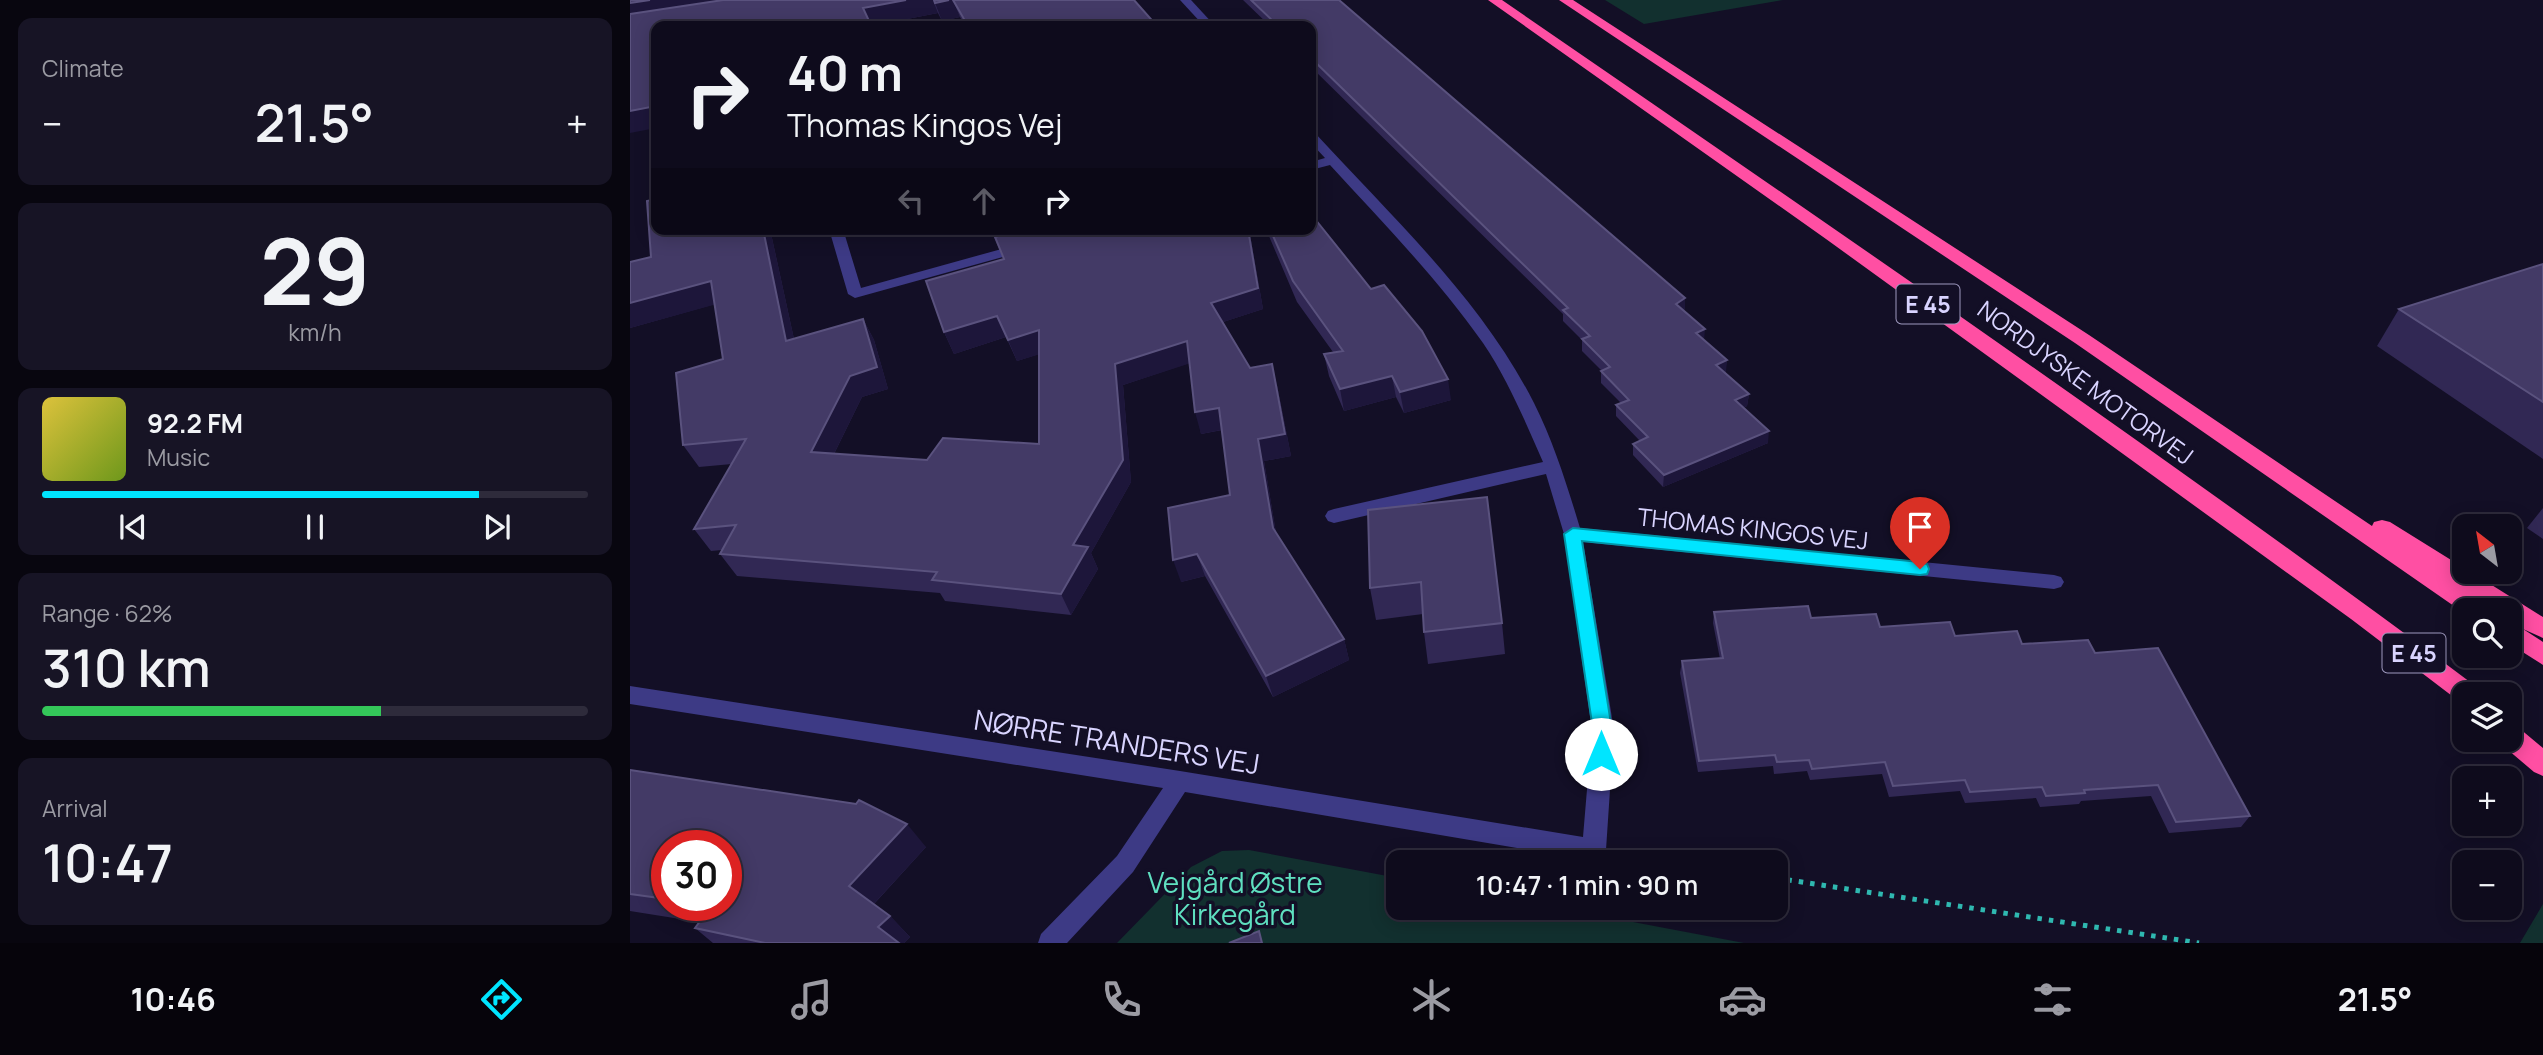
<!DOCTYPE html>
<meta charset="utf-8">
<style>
body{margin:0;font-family:Manrope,sans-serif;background:#171425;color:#f1f3f6;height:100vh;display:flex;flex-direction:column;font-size:26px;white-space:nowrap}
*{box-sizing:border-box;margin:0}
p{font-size:23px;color:#9b9ba3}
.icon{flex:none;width:38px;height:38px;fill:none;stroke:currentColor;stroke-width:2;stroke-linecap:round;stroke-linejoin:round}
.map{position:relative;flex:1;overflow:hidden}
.sheet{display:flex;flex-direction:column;gap:18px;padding:18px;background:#08060f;width:630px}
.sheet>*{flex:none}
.top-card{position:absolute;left:21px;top:21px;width:665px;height:214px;border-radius:14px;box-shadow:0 4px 18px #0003,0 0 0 2px #2e2b3b;background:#0e0b1c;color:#f1f3f6;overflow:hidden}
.needle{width:46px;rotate:329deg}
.buttons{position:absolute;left:1822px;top:514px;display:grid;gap:14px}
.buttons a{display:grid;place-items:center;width:70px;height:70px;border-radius:14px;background:#0e0b1c;box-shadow:0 4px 18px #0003,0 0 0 2px #2e2b3b;font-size:35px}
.speed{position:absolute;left:21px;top:830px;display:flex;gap:14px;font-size:35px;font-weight:700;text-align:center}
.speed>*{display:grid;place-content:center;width:91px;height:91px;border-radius:50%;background:#0e0b1c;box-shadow:0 4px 18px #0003,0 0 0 2px #2e2b3b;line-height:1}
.speed .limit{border:10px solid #d22;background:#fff;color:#111}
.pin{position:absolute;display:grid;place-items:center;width:60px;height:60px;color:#fff;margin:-72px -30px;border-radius:50% 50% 50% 0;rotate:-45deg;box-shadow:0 0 7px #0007}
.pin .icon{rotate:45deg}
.me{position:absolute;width:77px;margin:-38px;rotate:0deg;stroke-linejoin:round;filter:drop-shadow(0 0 5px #0008)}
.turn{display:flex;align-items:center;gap:24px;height:147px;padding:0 21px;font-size:32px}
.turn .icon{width:91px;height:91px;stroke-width:2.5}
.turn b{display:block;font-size:49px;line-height:60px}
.lanes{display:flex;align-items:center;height:66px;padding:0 21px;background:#0003;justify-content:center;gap:35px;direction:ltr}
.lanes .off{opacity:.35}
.big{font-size:52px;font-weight:600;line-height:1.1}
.sheet .tile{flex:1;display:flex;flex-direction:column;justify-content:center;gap:10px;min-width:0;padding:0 24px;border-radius:14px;background:#171425}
.sheet .dial{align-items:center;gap:0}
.dial b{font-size:91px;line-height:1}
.song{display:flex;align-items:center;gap:21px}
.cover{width:84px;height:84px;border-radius:10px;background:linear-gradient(135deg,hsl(50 70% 55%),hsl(80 70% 35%))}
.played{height:7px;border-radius:4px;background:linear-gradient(90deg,#00e5ff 80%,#2e2b3b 80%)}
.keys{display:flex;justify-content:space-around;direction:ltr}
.heat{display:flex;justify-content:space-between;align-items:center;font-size:38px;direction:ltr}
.charge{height:10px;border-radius:5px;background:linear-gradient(90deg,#34c759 62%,#2e2b3b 0)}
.trip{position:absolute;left:756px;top:850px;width:402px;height:70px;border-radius:14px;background:#0e0b1c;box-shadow:0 4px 18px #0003,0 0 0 2px #2e2b3b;font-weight:600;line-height:70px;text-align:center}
.tabs{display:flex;height:112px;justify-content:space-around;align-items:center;background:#06040b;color:#9b9ba3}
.tabs .icon{width:49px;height:49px}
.tabs .current{color:#00e5ff}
.tabs b{font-size:32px;color:#f1f3f6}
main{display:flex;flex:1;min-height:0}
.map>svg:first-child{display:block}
</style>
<main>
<section class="sheet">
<div class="tile"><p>Climate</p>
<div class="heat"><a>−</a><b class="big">21.5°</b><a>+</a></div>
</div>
<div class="tile dial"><b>29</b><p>km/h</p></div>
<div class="tile">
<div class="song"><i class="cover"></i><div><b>92.2 FM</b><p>Music</p></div></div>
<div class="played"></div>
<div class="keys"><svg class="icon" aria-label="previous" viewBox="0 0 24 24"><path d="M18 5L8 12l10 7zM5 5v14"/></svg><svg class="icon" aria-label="pause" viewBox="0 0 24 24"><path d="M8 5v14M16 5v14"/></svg><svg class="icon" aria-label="next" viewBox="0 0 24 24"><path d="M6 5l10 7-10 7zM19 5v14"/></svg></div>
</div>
<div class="tile"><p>Range · 62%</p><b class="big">310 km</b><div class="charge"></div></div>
<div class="tile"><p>Arrival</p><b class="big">10:47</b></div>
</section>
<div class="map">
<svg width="1913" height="943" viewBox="0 0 1913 943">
<rect width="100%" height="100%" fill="#130f26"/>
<!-- green -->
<g fill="#12302f">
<polygon points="975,0 1153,0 1014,24"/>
<polygon points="619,850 768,878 768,908 929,908 1114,943 487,943 561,867 592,851"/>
<polygon points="1913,904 1913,943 1890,943"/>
</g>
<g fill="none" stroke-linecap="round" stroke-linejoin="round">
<!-- path -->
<g stroke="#2fb8b0" stroke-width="5" stroke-dasharray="4.5 7" stroke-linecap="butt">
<polyline points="998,855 1049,863"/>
<polyline points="1146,878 1569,943"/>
</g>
<!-- minor -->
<g fill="#3d3a85" fill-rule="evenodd">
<polygon points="550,0 561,0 585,26 574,26"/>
<path d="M681,132L685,133C763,218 851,299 904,403C924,443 937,485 950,528L1424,575L1431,577L1434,582L1431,587L1424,589L953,542L984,730L976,850L972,858L964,861L555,792L503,872L437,943H408L411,934L487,856L533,788L0,704V686L550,771L953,837L962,730L934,534L916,474L704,523L698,521L695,516L698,511L704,509L913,462C895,421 878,380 853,343C808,279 753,223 700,165L681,170V162L695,158L681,143Z"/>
<polygon points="199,229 213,229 231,288 393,243 400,247 398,250 225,298 218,294"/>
</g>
<!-- highway -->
<g fill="#ff4fa3" fill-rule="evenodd">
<path d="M858,0H872C1200,226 1529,450 1848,688L1851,695H1834V704L1830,702L1721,619L1196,239Z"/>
<polygon points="929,0 943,0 1459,335 1742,526 1744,522 1752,520 1760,522 1834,568 1834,572 1841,572 1913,617 1913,638 1893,629 1913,642 1913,665 1880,644 1880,623 1888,625 1880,620 1880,611 1865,611 1858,606 1861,611 1834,611 1834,613 1445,343"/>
<polygon points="1880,725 1889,728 1913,748 1913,776 1904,772 1871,744 1869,740 1880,740"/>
</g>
</g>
<!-- wall -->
<g fill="#312854" fill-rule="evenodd">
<polygon points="0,0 504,0 527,26 335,26 330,17 312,21 308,13 241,26 26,26"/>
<polygon points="613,0 709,0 1055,309 1053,310 1074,340 1097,360 1095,372 1119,394 1117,406 1113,408 1138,443 1033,487 1003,455 1003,444 1010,441 986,416 986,405 991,403 971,383 971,371 972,371 952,351 952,340 933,321 933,314 681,67 681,26 640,26"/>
<polygon points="683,198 687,219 685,219 821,400 774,413 766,397 714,411 699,376 694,354 703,352 667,302 636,229 681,229"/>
<polygon points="26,229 140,229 164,339 233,319 244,340 258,389 232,397 204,454 297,460 409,444 409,354 387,361 376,337 324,354 314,332 374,259 360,229 619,229 633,309 593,322 620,368 647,385 661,456 634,461 646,533 714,639 719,660 643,697 575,576 551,582 600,495 592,430 571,434 559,363 493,385 501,482 461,553 468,569 441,615 315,601 310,593 107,576 90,554 92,550 81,551 64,529 102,464 69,467 53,445 93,359 85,304 0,328 0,262 21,257"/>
<polygon points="1913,264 1913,459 1747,346 1769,309"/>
<polygon points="1913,508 1913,539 1897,528"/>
<polygon points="738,510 872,623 875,654 798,664 794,632 793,614 746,620 740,588"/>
<polygon points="1084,612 1181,618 1465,653 1620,816 1611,827 1539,833 1521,796 1451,801 1449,804 1410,807 1406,798 1335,803 1330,791 1259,797 1252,774 1180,780 1177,771 1144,774 1143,766 1068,772 1050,673 1052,661 1090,659 1083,623"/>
<path d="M0,770L296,847L244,904L260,916L280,937L274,943H83L65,928L69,922L0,911ZM37,845L96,905H37Z"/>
</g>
<!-- shaded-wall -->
<g fill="#1d163a">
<polygon points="20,0 142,0 0,22 0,3"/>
<polygon points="276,0 303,0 308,13 241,26 233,8"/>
<polygon points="319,0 323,0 330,17 312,21 305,3"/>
<polygon points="26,106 26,128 0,133 0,111"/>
<polygon points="683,198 687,219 681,220 681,199"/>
<polygon points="133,229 140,229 169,362 156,341"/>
<polygon points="361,229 428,229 368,246"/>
<polygon points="618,229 619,229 633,309 587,324 581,303"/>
<polygon points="81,281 94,302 0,328 0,303"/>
<polygon points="1055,298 1055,309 1045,315 1046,304"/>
<polygon points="367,316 376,337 324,354 314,332"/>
<polygon points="233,319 244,340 258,389 232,397 194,474 181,452"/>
<polygon points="1075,329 1074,341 1066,333"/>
<polygon points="409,330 417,352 387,361 378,340"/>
<polygon points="557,341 564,362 493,385 501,482 461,553 468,569 441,615 431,594 485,364"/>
<polygon points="1097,360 1096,372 1085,377 1086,365"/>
<polygon points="642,364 647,385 661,456 634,461 649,550 643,528 628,439"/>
<polygon points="762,376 766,397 714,411 710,389"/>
<polygon points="818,379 821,400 774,413 770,392"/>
<polygon points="1119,394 1117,406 1104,412 1105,400"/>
<polygon points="589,408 596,429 571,434 565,412"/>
<polygon points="1139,431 1138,443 1033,487 1034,475"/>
<polygon points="567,554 575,576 551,582 543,560"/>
<polygon points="714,639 719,660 643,697 636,676"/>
<polygon points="277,824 296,847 240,908 219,886"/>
<polygon points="260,916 280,937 274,943 264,943 248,927"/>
</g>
<!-- building -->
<g fill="#433a66" stroke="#5a527e" stroke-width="2">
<polygon points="0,0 20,0 0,3"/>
<polygon points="93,0 276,0 233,8 240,23 236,24 237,26 26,26 26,106 0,111 0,14"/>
<polygon points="304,0 319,0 305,3"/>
<polygon points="323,0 504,0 527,26 338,26"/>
<polygon points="621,0 709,0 1055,298 1046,304 1075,329 1066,333 1097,360 1086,365 1119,394 1105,400 1139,431 1034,475 1003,444 1018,437 986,405 999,400 971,371 980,367 952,339 960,336 933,310 938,308 681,58 681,26 648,26"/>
<polygon points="26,199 26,229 133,229 156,341 233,319 247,367 220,376 181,452 297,460 313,438 409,444 409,330 378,340 367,316 314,332 296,281 374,259 365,237 392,229 618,229 628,288 581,303 620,368 642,364 655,434 628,439 643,528 714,639 636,676 567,554 543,560 538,508 600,495 589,408 565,412 557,341 485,364 493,460 443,545 458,547 431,594 302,580 307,572 90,554 106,525 64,529 116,439 53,445 46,373 93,359 81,281 0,303 0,262 21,257 17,201"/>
<polygon points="681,214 741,289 754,285 792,331 818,379 770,392 762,376 710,389 694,354 713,351 663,281 640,229 681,229"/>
<polygon points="1913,264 1913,402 1769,309"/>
<polygon points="857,497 872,623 794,632 791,582 740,588 738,510"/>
<polygon points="1178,606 1181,618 1246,614 1250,627 1320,622 1325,636 1387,631 1392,644 1458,640 1465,653 1528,648 1620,816 1546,822 1528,785 1454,790 1455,793 1416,796 1412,787 1340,792 1335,780 1263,786 1255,762 1182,769 1179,760 1147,762 1145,755 1069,761 1052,661 1093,658 1084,612"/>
<polygon points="0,770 226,804 229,800 277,824 219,886 260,916 248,927 269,943 135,943 65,928 81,906 71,905 96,905 96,845 37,845 37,899 0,894"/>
<polygon points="629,931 632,943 599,943"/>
</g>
<!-- route -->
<polygon fill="#00e5ff" stroke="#0095a6" stroke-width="2" points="943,528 1290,562 1297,564 1299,569 1297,574 1290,575 952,541 982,730 978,760 971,763 964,760 961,754 963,730 934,534"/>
<g text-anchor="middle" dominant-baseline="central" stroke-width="7" stroke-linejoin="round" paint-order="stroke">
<!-- shield labels -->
<g fill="#130f26" stroke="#9e99be" stroke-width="2">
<rect x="1266.5" y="284.5" width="63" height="39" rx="5"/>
<rect x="1752.5" y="633.5" width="63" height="39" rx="5"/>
</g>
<g font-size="23" font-weight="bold" fill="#d9d4ff">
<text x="1298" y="304">E 45</text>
<text x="1784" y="653">E 45</text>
</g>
<!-- street labels -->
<g font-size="24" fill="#d9d4ff" stroke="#130f26">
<text transform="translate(1456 382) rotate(36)">NORDJYSKE MOTORVEJ</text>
<text transform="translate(1123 528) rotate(6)">THOMAS KINGOS VEJ</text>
</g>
<!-- near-street labels -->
<g font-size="28" fill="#d9d4ff" stroke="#130f26">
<text transform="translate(487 741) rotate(9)">NØRRE TRANDERS VEJ</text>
</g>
<!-- near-park labels -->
<g font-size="28" fill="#5fe0c0" stroke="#130f26">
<text x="605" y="882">Vejgård Østre<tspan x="605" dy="32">Kirkegård</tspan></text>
</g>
</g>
</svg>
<div class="buttons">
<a><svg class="needle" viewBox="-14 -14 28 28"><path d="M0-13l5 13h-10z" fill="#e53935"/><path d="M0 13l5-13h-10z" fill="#9b9ba3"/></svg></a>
<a><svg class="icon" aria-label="search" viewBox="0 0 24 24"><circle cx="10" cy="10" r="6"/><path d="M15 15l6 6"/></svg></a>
<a><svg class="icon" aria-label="layers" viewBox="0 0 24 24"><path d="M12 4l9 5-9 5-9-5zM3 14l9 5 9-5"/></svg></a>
<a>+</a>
<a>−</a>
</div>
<div class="speed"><div class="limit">30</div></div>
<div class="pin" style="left:1290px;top:569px;background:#d93025"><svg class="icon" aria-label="arrive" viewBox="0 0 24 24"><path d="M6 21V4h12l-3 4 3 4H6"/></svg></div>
<svg class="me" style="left:971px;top:754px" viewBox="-20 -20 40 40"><circle r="19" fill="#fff"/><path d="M0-13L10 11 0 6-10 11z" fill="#00e5ff"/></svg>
<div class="trip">10:47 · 1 min · 90 m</div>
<div class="top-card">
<div class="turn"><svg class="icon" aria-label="right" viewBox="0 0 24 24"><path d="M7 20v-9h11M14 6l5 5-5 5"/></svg><div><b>40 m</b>Thomas Kingos Vej</div></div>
<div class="lanes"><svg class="icon off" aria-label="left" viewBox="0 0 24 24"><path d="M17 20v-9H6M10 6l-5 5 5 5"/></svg><svg class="icon off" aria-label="ahead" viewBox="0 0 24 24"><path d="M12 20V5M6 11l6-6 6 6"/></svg><svg class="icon" aria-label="right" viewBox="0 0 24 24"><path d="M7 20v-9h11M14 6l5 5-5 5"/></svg></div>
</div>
</div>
</main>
<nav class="tabs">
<b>10:46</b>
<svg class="icon current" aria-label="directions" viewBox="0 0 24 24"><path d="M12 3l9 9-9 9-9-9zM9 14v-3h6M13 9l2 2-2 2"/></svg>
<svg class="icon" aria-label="music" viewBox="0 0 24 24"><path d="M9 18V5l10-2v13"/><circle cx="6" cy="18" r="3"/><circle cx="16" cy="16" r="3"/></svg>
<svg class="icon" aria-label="phone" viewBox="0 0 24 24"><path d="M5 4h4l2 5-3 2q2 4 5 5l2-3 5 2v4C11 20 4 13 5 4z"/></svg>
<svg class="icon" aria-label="climate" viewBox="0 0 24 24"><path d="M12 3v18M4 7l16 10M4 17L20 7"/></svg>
<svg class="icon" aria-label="car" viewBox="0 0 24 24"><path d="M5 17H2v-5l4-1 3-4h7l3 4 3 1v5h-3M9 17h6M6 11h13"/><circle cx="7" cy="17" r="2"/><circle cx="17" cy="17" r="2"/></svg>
<svg class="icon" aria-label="filters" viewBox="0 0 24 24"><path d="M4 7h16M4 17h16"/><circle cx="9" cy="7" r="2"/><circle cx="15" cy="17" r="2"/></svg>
<b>21.5°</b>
</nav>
